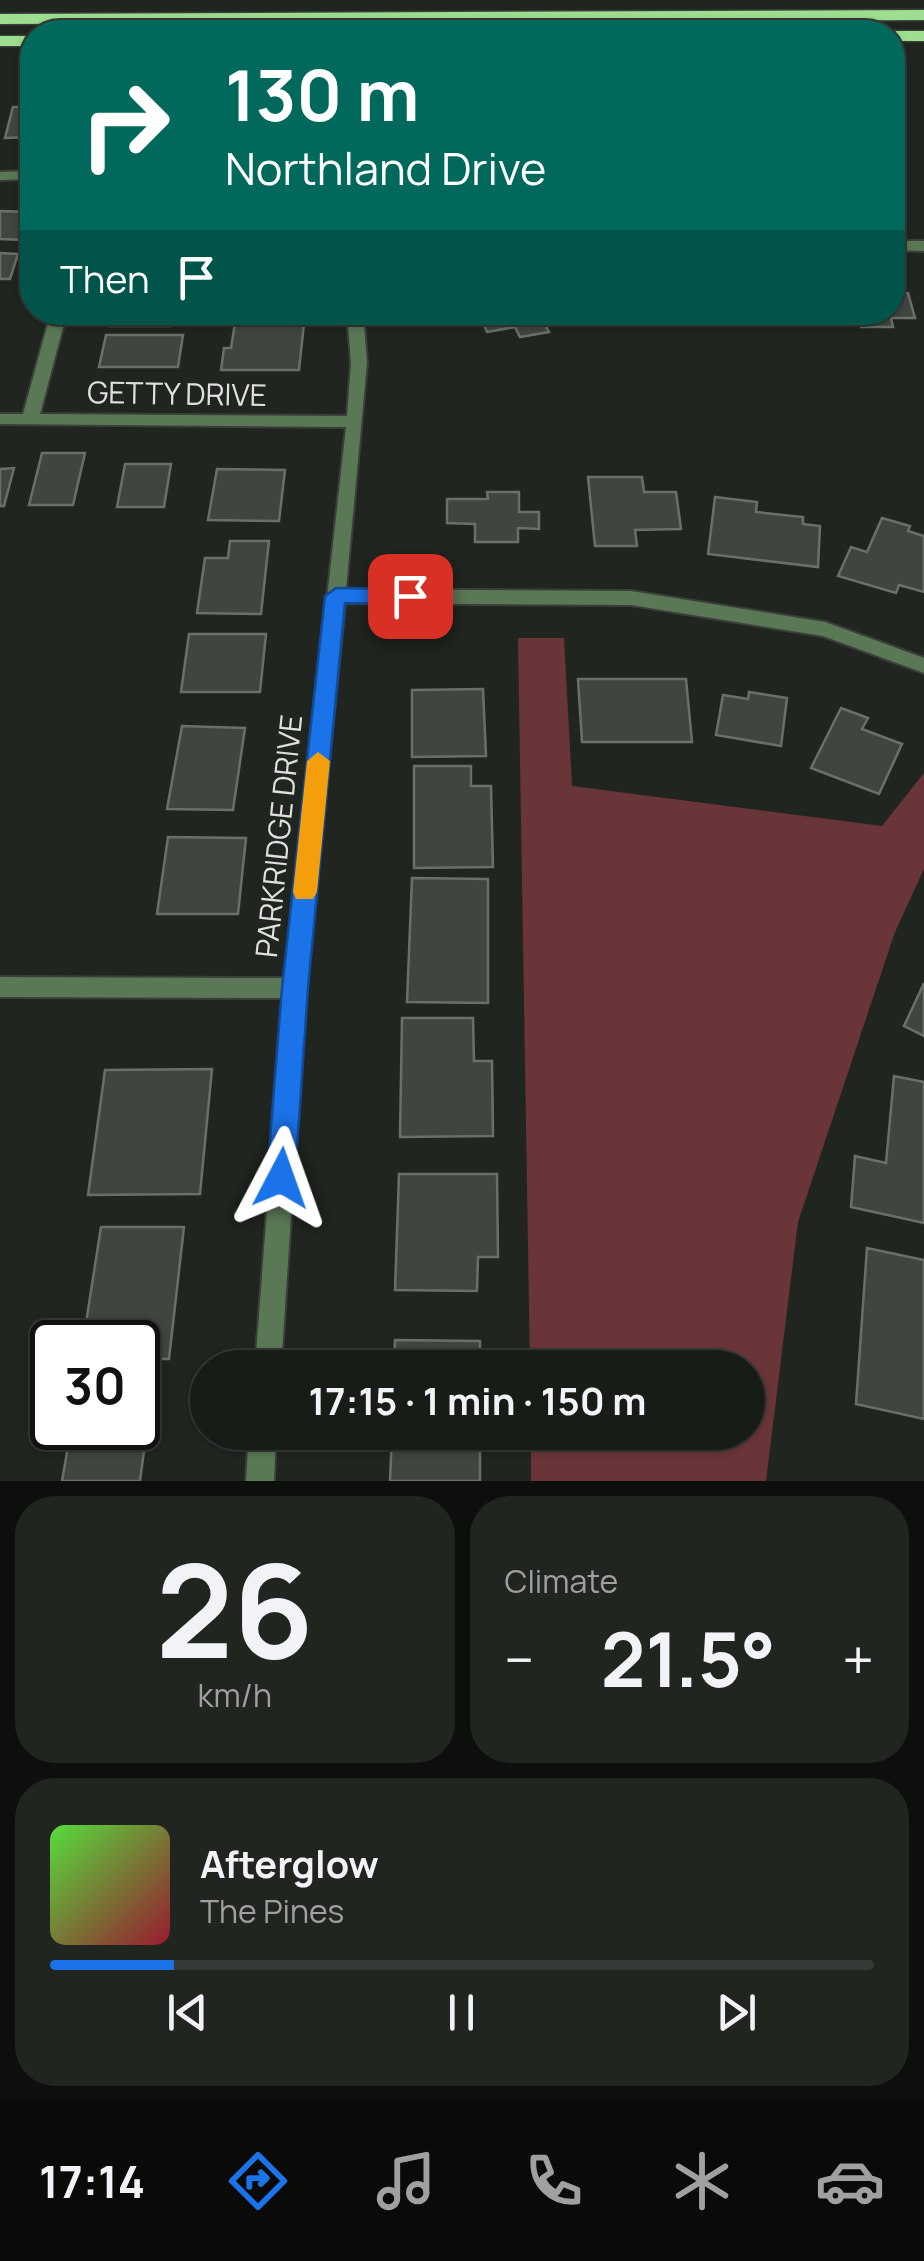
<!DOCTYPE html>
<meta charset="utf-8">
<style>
body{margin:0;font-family:Manrope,sans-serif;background:#212520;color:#f1f3f6;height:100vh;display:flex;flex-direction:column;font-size:38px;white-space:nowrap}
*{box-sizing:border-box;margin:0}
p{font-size:32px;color:#9fa1a1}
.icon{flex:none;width:55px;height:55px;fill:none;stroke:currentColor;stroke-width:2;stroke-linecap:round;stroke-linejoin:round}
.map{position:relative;height:1481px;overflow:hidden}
.details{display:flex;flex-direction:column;gap:15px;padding:15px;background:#0d0f0d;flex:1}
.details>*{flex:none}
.top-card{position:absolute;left:20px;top:20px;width:885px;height:305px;border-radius:40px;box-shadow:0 2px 8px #0004,0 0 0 2px #363a36;background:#00695c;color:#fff;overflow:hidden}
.speed{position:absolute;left:30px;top:1320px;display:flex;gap:20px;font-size:50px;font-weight:700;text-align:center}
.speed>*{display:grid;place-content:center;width:130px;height:130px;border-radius:50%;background:#181c17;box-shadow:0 2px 8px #0004,0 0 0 2px #363a36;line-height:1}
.speed .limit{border:5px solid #111;border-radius:15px;background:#fff;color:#111}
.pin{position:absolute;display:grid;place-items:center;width:85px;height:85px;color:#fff;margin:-42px;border-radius:20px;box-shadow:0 5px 15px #0006}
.me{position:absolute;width:110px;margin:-55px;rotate:4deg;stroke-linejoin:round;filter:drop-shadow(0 0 8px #0008)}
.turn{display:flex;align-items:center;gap:35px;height:210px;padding:0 40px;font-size:45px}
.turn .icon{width:130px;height:130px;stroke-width:2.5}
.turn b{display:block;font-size:70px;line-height:85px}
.then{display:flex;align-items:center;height:95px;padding:0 40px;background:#0003;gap:20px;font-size:38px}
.big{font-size:75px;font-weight:700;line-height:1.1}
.details .widget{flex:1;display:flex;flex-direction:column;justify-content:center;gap:15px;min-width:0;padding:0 35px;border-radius:40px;background:#212520}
.details .dial{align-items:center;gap:0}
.dial b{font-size:130px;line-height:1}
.song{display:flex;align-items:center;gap:30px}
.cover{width:120px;height:120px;border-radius:15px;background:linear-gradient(135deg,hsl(110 70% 55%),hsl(350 70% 35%))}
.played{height:10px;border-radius:5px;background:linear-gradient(90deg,#1a73e8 15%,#363a36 15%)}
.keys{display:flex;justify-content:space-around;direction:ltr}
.heat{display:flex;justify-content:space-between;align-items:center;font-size:55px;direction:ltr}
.details .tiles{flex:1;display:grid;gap:15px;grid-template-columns:1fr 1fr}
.widget:last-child{grid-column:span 2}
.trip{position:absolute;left:190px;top:1350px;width:575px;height:100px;border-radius:50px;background:#181c17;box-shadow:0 2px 8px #0004,0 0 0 2px #363a36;font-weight:700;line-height:100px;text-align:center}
.tab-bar{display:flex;height:160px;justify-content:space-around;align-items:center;background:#0a0b09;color:#9fa1a1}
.tab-bar .icon{width:70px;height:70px}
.tab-bar .on{color:#1a73e8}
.tab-bar b{font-size:45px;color:#f1f3f6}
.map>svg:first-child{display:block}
</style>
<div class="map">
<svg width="924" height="1481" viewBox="0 0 924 1481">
<rect width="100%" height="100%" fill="#20251f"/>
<!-- green -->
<polygon fill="#6a3538" points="518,638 564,638 572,786 882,826 924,773 924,869 895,932 798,1222 766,1481 531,1481 531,1433 748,1432 748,1368 530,1367"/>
<!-- building -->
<g fill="#40453f" stroke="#6a7069" stroke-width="2.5">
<polygon points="13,107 32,107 32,137 5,138"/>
<polygon points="0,211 32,212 23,240 0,239"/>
<polygon points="0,253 18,254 10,279 0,279"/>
<polygon points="892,293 908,293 915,318 891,318 893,327 861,327 857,312 892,312"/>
<polygon points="113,312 173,312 170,326 110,326"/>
<polygon points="478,312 538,312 549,332 520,337 515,327 487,332"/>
<polygon points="556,312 611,312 612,314 559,320"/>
<polygon points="787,312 835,312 837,324 789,323"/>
<polygon points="250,314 305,314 299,370 221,370 224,348 231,348 235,323 249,323"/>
<polygon points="106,335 183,335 178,367 99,367"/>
<polygon points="42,453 85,453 73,505 29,505"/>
<polygon points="125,464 171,464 164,507 117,507"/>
<polygon points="14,468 4,506 0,506 0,469"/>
<polygon points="217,469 285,470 279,521 208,520"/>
<polygon points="588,477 642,477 644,492 676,492 681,529 635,530 637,546 595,546"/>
<polygon points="487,492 519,492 519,512 539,512 539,529 518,528 518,542 475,542 475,524 447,523 447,499 488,499"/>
<polygon points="715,497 757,502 756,512 803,517 803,524 820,526 818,567 708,554"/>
<polygon points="882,518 910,526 908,531 924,536 924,592 899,585 896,593 838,576 851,547 867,552"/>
<polygon points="230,541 269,541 261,614 197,613 205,558 228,558"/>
<polygon points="189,634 266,634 260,692 181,692"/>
<polygon points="578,679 686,679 692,742 582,742"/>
<polygon points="483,689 486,756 412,757 412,690"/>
<polygon points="749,692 787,698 781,746 716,735 723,695 748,699"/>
<polygon points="841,708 868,718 862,729 902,744 879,794 811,768"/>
<polygon points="182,726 245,728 233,810 167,809"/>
<polygon points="414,766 471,766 471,786 491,786 493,867 414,868"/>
<polygon points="168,837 246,838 238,914 157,914"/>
<polygon points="412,878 488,879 488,1003 407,1002"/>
<polygon points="924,983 924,1036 904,1026"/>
<polygon points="402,1018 473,1018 474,1061 492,1061 493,1136 400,1137"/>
<polygon points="212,1069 200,1194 88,1195 105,1070"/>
<polygon points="894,1076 924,1082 924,1223 851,1207 855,1156 886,1163"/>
<polygon points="399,1174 497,1174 498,1257 478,1257 477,1291 395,1290"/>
<polygon points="101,1227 184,1227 169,1359 138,1359 138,1342 83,1342"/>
<polygon points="867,1248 924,1260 924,1419 856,1404"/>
<polygon points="395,1340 480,1341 480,1368 394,1368"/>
<polygon points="392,1432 480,1432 480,1481 390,1481"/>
<polygon points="70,1435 146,1436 140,1481 62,1481"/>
</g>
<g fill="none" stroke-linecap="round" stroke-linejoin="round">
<!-- minor casing -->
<g stroke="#3b3f3a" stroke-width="4">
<g id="minor">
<polygon points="32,171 32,179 0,180 0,172"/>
<polygon points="892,241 924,241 924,251 892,250"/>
<polygon points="51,312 67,312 40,414 347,416 351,363 347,312 363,312 367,363 346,589 631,591 825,622 924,658 924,673 823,636 631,605 345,603 306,988 281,1368 255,1368 283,998 0,997 0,977 285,978 346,427 0,424 0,414 23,414"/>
<polygon points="249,1432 276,1432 274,1481 246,1481"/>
</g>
</g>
<!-- trunk casing -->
<g stroke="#3b3f3a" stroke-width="3">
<g id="trunk">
<polygon points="924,10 924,20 0,24 0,14"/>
<polygon points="892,31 924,31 924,41 892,41 892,32 886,32"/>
<rect x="0" y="36" width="32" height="10"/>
</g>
</g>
<!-- minor -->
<use href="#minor" fill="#5b7856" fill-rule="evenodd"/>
<!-- trunk -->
<use href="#trunk" fill="#9dde90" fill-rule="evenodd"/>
</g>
<!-- route -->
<polygon fill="#1a73e8" stroke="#114b97" stroke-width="2.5" points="336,588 410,589 420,596 410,604 345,603 308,988 295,1178 291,1187 281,1191 271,1187 267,1178 282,988 325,596"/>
<!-- slow -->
<polygon fill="#f59e0b" points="318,752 330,761 317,892 313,899 296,899 293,892 307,761"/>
<g text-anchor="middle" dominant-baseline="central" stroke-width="10" stroke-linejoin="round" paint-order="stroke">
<!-- street labels -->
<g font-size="30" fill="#dee1dd" stroke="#20251f">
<text transform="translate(177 393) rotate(1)">GETTY DRIVE</text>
<text transform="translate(278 836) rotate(-84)">PARKRIDGE DRIVE</text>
</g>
</g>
</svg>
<div class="speed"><div class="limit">30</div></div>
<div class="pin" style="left:410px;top:596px;background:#d93025"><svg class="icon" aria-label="arrive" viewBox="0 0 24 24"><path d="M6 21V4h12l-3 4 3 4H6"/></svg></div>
<svg class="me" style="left:281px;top:1178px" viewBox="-20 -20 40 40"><path d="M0-17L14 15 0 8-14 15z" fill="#1a73e8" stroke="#fff" stroke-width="4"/></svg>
<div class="trip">17:15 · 1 min · 150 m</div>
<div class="top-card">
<div class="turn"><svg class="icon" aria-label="right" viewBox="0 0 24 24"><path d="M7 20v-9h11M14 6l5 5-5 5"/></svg><div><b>130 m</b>Northland Drive</div></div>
<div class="then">Then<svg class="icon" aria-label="arrive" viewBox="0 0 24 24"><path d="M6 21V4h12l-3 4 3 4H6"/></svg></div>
</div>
</div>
<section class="details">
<div class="tiles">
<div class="widget dial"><b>26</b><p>km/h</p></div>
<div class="widget"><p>Climate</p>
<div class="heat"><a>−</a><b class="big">21.5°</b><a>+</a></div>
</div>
<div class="widget">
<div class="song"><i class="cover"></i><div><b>Afterglow</b><p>The Pines</p></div></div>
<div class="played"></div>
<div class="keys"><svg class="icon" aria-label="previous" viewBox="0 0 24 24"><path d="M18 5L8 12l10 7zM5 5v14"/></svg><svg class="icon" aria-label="pause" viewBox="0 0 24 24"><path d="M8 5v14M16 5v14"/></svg><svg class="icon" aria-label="next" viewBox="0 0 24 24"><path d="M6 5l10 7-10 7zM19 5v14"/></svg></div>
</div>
</div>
</section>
<nav class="tab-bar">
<b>17:14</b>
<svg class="icon on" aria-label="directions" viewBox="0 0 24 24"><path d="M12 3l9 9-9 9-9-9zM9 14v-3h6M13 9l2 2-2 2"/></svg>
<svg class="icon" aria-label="music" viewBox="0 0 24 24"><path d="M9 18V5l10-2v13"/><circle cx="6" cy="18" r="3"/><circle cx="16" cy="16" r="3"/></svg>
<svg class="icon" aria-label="phone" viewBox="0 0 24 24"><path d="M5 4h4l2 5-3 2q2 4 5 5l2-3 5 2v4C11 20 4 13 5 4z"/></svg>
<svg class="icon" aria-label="climate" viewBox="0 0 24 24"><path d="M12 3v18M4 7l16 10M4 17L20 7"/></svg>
<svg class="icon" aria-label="car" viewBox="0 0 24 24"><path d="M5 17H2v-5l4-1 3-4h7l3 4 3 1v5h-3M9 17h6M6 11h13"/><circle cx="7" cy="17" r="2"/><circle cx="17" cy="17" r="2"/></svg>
</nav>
